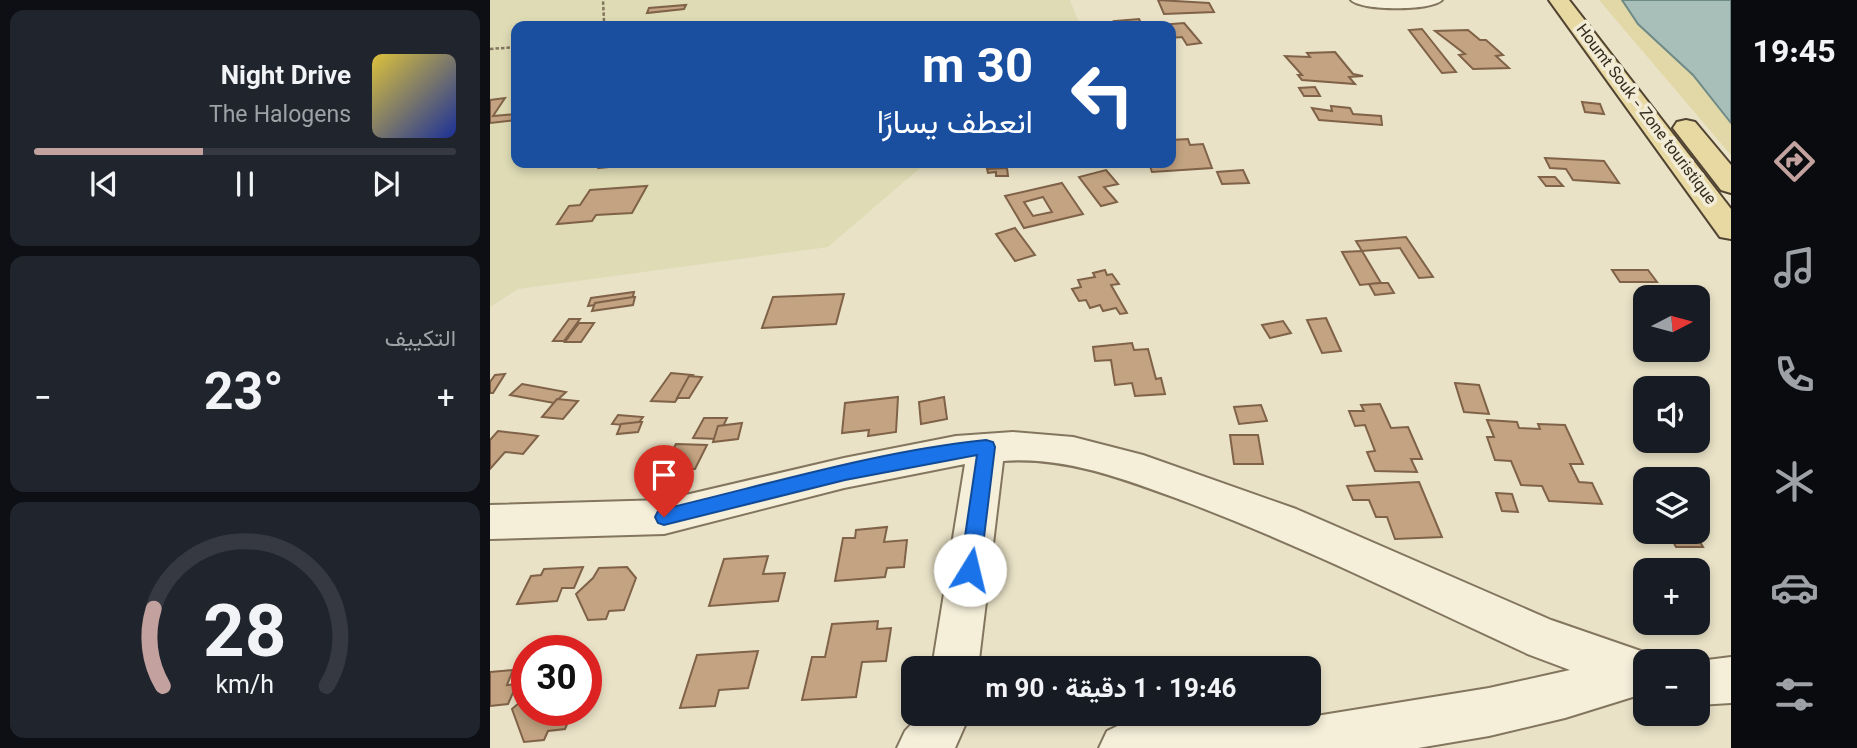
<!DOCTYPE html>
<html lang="ar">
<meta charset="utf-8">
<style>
body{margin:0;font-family:Georgia,Vazirmatn,serif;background:#20242c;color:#f1f3f6;direction:rtl;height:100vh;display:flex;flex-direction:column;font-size:26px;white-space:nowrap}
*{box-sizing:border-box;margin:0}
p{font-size:23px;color:#9ea1a6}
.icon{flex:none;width:38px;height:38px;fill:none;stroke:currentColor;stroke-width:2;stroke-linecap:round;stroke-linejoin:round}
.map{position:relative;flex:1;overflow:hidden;direction:ltr}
.details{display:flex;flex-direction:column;gap:10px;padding:10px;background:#0d0f14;width:490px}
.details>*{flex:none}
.banner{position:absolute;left:21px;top:21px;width:665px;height:147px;border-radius:14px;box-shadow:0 4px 10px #0003;direction:rtl;background:#1a4fa0;color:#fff;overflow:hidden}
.needle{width:46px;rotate:84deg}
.buttons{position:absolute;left:1143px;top:285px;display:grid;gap:14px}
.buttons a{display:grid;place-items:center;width:77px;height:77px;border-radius:14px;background:#171b24;box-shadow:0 4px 10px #0003;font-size:35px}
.speed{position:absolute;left:21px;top:635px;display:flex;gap:14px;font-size:35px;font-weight:700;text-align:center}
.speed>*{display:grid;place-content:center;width:91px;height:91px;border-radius:50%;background:#171b24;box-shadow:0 4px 10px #0003;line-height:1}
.speed .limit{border:10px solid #d22;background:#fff;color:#111}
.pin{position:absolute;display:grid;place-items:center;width:60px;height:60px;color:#fff;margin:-72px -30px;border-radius:50% 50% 50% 0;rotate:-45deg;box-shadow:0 0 7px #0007}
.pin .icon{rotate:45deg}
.me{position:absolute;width:77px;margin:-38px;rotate:9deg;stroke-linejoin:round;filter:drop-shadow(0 0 5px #0008)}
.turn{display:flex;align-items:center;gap:24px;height:147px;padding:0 28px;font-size:32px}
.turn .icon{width:91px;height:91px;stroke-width:2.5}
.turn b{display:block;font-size:49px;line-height:60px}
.big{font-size:52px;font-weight:700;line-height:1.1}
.details .widget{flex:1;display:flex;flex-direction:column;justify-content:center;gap:10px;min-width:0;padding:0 24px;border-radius:14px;background:#20242c}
.details .dial{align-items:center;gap:0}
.dial svg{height:182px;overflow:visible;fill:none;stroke:#363941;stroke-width:7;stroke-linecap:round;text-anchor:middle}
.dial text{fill:#f1f3f6;stroke:none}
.song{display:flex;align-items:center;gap:21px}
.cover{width:84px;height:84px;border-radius:10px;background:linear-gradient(135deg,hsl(50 70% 55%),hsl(230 70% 35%))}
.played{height:7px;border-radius:4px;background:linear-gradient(90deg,#c3a19f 40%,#363941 40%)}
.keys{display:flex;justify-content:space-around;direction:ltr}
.heat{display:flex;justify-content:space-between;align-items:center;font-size:38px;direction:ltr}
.trip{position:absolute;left:411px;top:656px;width:420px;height:70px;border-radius:14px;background:#171b24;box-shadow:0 4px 10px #0003;font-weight:700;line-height:70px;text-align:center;direction:rtl}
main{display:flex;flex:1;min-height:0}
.menu{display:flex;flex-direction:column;width:126px;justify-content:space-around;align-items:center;background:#090b0e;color:#9ea1a6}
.menu .icon{width:49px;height:49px}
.menu .on{color:#c3a19f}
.menu b{font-size:32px;color:#f1f3f6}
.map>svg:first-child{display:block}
</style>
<main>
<nav class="menu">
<b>19:45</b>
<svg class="icon on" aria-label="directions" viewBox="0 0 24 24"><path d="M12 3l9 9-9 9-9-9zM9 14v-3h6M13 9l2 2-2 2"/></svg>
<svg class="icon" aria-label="music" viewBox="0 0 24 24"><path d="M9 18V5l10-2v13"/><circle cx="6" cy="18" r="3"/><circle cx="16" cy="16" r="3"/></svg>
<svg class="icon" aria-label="phone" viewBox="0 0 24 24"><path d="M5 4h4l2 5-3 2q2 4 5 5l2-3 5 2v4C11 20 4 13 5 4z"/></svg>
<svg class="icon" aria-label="climate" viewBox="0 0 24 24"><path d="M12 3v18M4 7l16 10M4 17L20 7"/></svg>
<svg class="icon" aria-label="car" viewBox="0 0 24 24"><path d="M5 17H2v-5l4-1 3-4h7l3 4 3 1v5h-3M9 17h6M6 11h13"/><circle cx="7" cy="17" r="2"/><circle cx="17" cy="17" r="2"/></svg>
<svg class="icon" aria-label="filters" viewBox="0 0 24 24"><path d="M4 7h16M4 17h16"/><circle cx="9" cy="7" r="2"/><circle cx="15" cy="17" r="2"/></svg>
</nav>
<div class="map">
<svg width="1241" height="748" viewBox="0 0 1241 748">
<rect width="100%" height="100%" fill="#e9e2c7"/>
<!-- farmland -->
<polygon fill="#dedbb5" points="0,0 580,0 590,26 26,26 26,163 436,163 338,247 28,289 0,307"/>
<!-- sand -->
<polygon fill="#e2d8a7" points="1109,0 1131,0 1148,24 1203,75 1241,123 1241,155"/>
<!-- water -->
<polygon fill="#a8beb9" stroke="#6f8b87" stroke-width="2" points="1132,0 1241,0 1241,123 1203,75 1148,24"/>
<!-- building -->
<g fill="#c3a381" stroke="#7f6247" stroke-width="2" fill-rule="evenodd">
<polygon points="668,0 719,3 724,12 674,14"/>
<polygon points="196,5 194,9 157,13 159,8"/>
<polygon points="649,19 652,25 645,26 627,26 624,21"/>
<polygon points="694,23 711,43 697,45 692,37 681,38 681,26 657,26"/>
<polygon points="932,29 966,72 952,73 919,30"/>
<polygon points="978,30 990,40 996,40 1013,55 1006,56 1019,68 983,69 969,55 975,54 945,31"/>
<polygon points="845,52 863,74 873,76 859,77 865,84 812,80 808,75 812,75 795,56 820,57 817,53"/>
<polygon points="825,87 830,96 814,96 809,88"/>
<polygon points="15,98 3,116 26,114 26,120 0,123 0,100"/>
<polygon points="1092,102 1110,104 1114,114 1095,112"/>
<polygon points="841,106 860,108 863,114 891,116 892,125 829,120 822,108 842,111"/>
<polygon points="698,139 700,145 713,144 722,168 662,172 659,163 681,163 681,140"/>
<polygon points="1055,158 1114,161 1129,183 1083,180 1076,169 1060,168"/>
<polygon points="113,163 160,163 109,168"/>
<polygon points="517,168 518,176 506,176 506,172 498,173 497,169"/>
<polygon points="616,170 628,184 614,187 627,202 611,206 589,177"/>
<polygon points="753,170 759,183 732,184 727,172"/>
<polygon points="1049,177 1065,177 1073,186 1056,186"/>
<path d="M572,183L593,214L534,228L515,196ZM553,197L562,212L543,216L534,202Z"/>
<polygon points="157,186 142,213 106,215 102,221 67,224 79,206 90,205 100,190"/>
<polygon points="525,228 545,255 525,261 506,234"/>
<polygon points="916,237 943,277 929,278 910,248 872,251 866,241"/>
<polygon points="872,251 891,283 870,285 852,252"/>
<polygon points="615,270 617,275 622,274 629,284 621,285 637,313 630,314 626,308 613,311 610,305 600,308 596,300 589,301 582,289 591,287 588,280 605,277 603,273"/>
<polygon points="1122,270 1158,270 1167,282 1130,282"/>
<polygon points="891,283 898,283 904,293 885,295 879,284"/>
<polygon points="144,292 142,300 98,306 101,298"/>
<polygon points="354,294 346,324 272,328 283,297"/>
<polygon points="143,297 145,297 143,305 102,311 105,303"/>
<polygon points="836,318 851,351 832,353 817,320"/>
<polygon points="79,319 90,319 74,341 63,341"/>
<polygon points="793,321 801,333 780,338 772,325"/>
<polygon points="89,323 104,323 91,342 75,342"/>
<polygon points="642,343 644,350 658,349 666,379 671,378 675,394 645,396 642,383 625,385 621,360 605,361 603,347"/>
<polygon points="181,373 203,375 185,402 161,401"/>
<polygon points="15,374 3,393 0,393 0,382 5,375"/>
<polygon points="199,376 212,377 199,398 187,398"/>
<polygon points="965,383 989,385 999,414 974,412"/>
<polygon points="32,384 76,392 64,403 20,395"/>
<polygon points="408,397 406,432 378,436 379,430 352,433 355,403"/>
<polygon points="454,397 457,419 431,424 429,402"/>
<polygon points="67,399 88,401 73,419 52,417"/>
<polygon points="890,404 901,428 918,427 932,459 921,459 927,472 885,471 877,452 885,451 875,425 865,426 859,411 874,411 871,405"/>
<polygon points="771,405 777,421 749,424 744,407"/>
<polygon points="128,415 153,417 146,426 122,424"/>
<polygon points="214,418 237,418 227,439 203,438"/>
<polygon points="997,420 1027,422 1029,428 1050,429 1048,424 1075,425 1093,464 1080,464 1089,482 1102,483 1112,504 1059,501 1052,486 1031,485 1021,461 1005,460 997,437 1004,437"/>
<polygon points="149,422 152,422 148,432 127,434 131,424"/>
<polygon points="252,423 248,439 223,442 228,426"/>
<polygon points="8,431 34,434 48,436 33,454 15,452 0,469 0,440"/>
<polygon points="740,435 768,435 773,464 744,464"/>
<polygon points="186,444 217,445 205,469 172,468"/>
<polygon points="929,482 952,537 905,539 897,517 886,517 879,500 863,500 857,486"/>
<polygon points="1006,493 1022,494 1028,512 1012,511"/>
<polygon points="397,527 394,542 417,540 414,567 397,568 395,577 345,581 353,538 365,538 366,530"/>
<polygon points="1178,532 1204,532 1213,547 1186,547"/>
<polygon points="278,556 273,574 295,573 288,601 219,606 234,559"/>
<polygon points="93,567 84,588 72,588 67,601 27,604 41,576 51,575 54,569"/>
<polygon points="137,567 146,578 134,610 119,611 116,619 98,620 86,594 103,578 109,568"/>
<polygon points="388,621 387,629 401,628 396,661 372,662 366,697 312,700 322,657 335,657 342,624"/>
<polygon points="268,651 258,688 229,690 225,706 190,708 207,655"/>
<polygon points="23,670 17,685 27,684 18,704 0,706 0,672"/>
<polygon points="37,696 37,710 83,710 75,729 58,731 54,740 34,742 22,709"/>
</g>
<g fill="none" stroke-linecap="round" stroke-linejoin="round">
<!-- minor casing -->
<g stroke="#83755e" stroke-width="4">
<g id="minor">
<path d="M861,0H952C942,11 871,11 861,0Z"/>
<path d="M523,432L583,437L653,455L806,509L1061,620L1171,658L1173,662H1155V697L1149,695L1075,718L999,736L928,748H609L617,731L634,723L741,717L789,722L999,688L1080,670L1040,655C927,603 815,547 699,503C639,481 577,456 513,461L488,668H442L475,464L354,488L174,534L0,539V505L174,500L354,458L466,436Z"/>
<polygon points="1241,657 1241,703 1208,705 1208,662 1201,662"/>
<polygon points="431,714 480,714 465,748 407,748 415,731"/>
</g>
</g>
<!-- major casing -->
<g stroke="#514332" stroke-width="4">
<g id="major">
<polygon points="1059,0 1079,0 1241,209 1241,239 1230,237"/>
<polygon points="1196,120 1205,122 1241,165 1241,193 1231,190 1183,128 1187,122"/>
</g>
</g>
<!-- path -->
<g stroke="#83755e" stroke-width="2.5" stroke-dasharray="3.5 2" stroke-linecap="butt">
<polyline points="111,26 114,21 113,0"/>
<polyline points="0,49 26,47"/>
</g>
<!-- minor -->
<use href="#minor" fill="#f5efd9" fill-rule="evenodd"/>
<!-- major -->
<use href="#major" fill="#e8d9a3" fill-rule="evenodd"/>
</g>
<!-- route -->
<path fill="#1a73e8" stroke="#114b97" stroke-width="2" d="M496,440L503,442L505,447L490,570L487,577L480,579L473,577L470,570L487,455L355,480L174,525L168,523L165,517L168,511L174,509C280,484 388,451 496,440Z"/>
<g text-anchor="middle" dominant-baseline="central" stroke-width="7" stroke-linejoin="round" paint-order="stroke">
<!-- far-street labels -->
<g font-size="16" fill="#352c20" stroke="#f2ecd6">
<text transform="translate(1155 115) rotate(53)">Houmt Souk - Zone touristique</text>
</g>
</g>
</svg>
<div class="buttons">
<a><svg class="needle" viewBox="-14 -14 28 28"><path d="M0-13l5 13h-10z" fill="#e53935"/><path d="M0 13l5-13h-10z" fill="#9ea1a6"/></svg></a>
<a><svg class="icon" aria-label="sound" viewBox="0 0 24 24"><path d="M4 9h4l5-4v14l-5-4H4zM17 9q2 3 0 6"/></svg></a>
<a><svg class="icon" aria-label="layers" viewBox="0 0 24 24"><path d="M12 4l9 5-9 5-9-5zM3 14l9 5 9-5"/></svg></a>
<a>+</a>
<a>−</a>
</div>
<div class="speed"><div class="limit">30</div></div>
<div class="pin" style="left:174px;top:517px;background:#d93025"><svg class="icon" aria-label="arrive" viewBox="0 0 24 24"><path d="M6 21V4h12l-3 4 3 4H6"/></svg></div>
<svg class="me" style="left:480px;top:570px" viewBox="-20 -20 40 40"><circle r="19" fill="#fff"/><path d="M0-13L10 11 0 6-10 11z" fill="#1a73e8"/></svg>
<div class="trip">19:46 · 1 دقيقة · 90 m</div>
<div class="banner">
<div class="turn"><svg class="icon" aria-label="left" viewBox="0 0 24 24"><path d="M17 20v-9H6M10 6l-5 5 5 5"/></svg><div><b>30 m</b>انعطف يسارًا</div></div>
</div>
</div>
<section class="details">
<div class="widget">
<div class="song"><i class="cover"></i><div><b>Night Drive</b><p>The Halogens</p></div></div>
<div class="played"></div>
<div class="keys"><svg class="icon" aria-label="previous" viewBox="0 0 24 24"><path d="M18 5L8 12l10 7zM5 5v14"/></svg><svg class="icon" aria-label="pause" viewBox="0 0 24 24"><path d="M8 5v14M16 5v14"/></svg><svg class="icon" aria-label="next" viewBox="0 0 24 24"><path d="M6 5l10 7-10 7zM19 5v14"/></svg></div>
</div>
<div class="widget"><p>التكييف</p>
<div class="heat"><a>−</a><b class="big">23°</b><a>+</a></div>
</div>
<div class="widget dial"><svg viewBox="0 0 100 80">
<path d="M14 69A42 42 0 1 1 86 69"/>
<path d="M14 69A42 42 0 0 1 10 35" stroke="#c3a19f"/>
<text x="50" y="56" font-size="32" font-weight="700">28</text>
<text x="50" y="72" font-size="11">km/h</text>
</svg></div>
</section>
</main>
